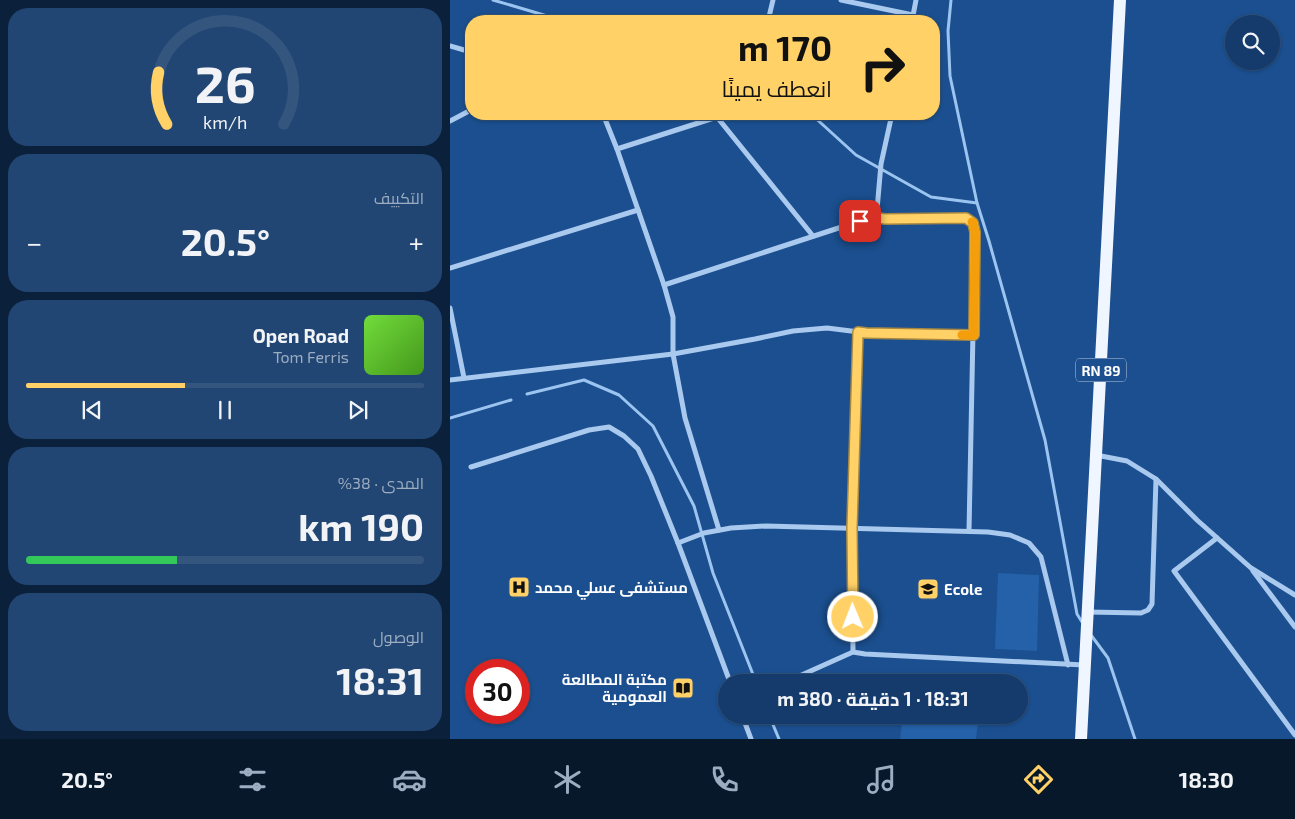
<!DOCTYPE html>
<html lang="ar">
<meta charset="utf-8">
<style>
body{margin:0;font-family:"Exo 2",Cairo,sans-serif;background:#214673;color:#f1f3f6;direction:rtl;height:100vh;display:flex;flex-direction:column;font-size:19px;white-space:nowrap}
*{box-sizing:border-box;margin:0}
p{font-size:16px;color:#9dadc1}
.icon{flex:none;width:28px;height:28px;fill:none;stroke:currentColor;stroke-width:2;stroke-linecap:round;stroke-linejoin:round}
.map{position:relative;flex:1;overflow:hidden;direction:ltr}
.details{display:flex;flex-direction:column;gap:8px;padding:8px;background:#0b203b;width:450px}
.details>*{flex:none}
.hud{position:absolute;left:15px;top:15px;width:475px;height:105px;border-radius:20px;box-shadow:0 1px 4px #0004,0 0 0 1px #33557e;direction:rtl;background:#ffd166;color:#111;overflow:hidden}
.controls{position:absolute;left:775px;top:15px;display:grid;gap:10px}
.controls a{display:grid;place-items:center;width:55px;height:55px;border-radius:50%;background:#143b6b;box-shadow:0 1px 4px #0004,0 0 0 1px #33557e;font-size:25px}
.speed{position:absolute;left:15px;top:659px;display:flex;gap:10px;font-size:25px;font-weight:700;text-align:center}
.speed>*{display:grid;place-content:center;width:65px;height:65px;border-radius:50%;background:#143b6b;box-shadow:0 1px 4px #0004,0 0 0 1px #33557e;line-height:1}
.speed .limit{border:8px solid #d22;background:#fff;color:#111}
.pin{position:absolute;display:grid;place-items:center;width:42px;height:42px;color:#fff;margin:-21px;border-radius:10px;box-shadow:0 2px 8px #0006}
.me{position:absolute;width:55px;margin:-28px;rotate:359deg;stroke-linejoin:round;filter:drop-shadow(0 0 4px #0008)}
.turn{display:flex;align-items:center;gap:18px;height:105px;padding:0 25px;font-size:22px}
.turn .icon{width:65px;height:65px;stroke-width:2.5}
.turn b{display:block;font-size:35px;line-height:42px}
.big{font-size:38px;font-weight:700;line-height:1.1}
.details .widget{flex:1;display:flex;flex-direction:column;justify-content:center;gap:8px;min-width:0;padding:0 18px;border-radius:20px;background:#214673}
.details .dial{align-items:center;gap:0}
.dial svg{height:130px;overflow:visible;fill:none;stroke:#33557e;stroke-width:7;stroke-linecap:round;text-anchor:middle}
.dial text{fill:#f1f3f6;stroke:none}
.song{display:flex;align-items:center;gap:15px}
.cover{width:60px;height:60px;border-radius:8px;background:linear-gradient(135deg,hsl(100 70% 55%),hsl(100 70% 35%))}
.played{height:5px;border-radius:2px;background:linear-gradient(90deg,#ffd166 40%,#33557e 40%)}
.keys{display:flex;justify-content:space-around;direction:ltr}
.heat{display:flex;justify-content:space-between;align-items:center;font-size:28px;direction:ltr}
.charge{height:8px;border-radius:4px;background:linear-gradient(90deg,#34c759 38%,#33557e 0)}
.trip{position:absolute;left:268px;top:674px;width:310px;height:50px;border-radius:25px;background:#143b6b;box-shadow:0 1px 4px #0004,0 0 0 1px #33557e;font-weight:700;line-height:50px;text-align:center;direction:rtl}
.tab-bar{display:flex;height:80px;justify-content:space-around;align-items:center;background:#08182b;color:#9dadc1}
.tab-bar .icon{width:35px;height:35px}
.tab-bar .selected{color:#ffd166}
.tab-bar b{font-size:22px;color:#f1f3f6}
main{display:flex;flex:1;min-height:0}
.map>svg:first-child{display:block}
</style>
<main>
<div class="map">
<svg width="845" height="739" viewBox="0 0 845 739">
<rect width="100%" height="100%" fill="#1b4f8f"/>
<!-- green -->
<g fill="#2461a8">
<polygon points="548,573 589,575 587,651 545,649"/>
<polygon points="453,715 477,715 528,722 526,739 450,739"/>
</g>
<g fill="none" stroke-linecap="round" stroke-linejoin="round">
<!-- stream -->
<g stroke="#9cc4f0" stroke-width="3">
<polyline points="43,0 114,21"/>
<polyline points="501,0 498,31 500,76 527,203 539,241 595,440 627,614 632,622"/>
<polyline points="361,114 406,155 481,197 527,203"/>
<polyline points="77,394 134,380 169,395 203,426 244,506 263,573 306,682"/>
<polyline points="0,418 61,400"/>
<polyline points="641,635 658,658 685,739"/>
<polyline points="319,715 329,739"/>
</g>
<!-- street -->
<g stroke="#a9c9ee" stroke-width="5">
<polyline points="391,0 463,15"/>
<polyline points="318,21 323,0"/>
<polyline points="462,21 466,0"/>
<polyline points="0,46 21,52"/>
<polyline points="153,114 167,149 214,285 223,317 223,354 235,418 269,530"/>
<polyline points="0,121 21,110"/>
<polyline points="167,149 267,117 363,236"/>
<polyline points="429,218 427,210 431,164 442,114"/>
<polyline points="0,268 188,210"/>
<polyline points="214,285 410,221 429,218 435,219 516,218 523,223 525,232 519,531"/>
<polyline points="0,308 14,378"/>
<polyline points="0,380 223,354 305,339 343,331 377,328 417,333 524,335"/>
<polyline points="646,455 677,461 706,479 747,520 801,568 845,595"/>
<polyline points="21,467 139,430 159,427 174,436 188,449 201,476 228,543 280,682"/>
<polyline points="767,538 724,571 845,735"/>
<polyline points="228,543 254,533 281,528 316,526 538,532 560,535 579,543 591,557 618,665"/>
<polyline points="803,571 845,627"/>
<polyline points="638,612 691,613 698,610 702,604 706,479"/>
<polyline points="403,652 402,528 408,332"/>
<polyline points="336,682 403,652 415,654 634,665"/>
<polyline points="292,715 301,739"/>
</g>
<!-- primary -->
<polyline stroke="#f0f6ff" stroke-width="12" points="631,739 670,0"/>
</g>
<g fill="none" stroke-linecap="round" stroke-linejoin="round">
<!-- route casing -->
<g stroke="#a68842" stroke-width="12">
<polyline id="route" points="403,617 402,528 408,332 416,333 524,335 525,232 523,223 516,218 435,219 429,218 410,221"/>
</g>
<!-- route -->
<use href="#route" stroke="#ffd166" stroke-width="9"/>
<!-- slow -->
<polyline stroke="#f59e0b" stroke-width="9" points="512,335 524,335 525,232 523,223 522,222"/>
</g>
<!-- icons -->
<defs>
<g id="hospital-square" transform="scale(1.125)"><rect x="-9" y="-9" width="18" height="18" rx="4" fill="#ffd166" stroke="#1b4f8f"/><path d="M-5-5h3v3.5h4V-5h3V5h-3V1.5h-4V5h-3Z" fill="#111"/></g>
<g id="school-square" transform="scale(1.125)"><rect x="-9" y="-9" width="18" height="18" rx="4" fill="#ffd166" stroke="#1b4f8f"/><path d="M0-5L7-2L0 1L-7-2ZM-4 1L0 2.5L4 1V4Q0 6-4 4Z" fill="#111"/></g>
<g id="library-square" transform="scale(1.125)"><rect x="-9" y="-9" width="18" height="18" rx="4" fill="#ffd166" stroke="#1b4f8f"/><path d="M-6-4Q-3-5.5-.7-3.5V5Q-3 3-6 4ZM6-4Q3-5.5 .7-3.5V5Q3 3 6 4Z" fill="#111"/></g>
</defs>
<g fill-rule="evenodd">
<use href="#hospital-square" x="69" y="587"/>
<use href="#school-square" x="478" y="589"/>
<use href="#library-square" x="233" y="688"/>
</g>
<g text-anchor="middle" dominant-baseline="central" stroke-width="5" stroke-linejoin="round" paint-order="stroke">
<!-- shield labels -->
<rect fill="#1b4f8f" stroke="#bbcadd" stroke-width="1" x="626" y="358.5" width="50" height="23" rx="4"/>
<g font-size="14" font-weight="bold" fill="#fff">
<text x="651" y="370">RN 89</text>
</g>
<!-- poi labels -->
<g font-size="15" font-weight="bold" fill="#fff" stroke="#1b4f8f" text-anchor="start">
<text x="85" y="587">مستشفى عسلي محمد</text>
<text x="494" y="589">Ecole</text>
<text x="217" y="679" text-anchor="end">مكتبة المطالعة<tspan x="217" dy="17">العمومية</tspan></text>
</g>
</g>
</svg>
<div class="controls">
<a><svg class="icon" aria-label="search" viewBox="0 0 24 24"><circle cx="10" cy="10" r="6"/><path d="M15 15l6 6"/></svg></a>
</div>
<div class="speed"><div class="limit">30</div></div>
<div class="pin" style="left:410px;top:221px;background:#d93025"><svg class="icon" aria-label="arrive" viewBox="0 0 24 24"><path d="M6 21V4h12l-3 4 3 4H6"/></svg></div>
<svg class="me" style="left:403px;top:617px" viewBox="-20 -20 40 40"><circle r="17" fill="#ffd166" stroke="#fff" stroke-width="3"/><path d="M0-11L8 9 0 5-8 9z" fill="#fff"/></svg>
<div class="trip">18:31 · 1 دقيقة · 380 m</div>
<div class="hud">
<div class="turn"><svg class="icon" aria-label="right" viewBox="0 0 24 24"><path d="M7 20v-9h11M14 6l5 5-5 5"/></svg><div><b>170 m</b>انعطف يمينًا</div></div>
</div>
</div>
<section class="details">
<div class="widget dial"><svg viewBox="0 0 100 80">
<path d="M14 69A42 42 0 1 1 86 69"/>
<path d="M14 69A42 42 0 0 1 9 37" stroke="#ffd166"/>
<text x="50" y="56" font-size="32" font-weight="700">26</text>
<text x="50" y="72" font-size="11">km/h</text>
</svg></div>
<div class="widget"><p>التكييف</p>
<div class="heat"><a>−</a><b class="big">20.5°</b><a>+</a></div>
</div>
<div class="widget">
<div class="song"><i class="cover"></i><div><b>Open Road</b><p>Tom Ferris</p></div></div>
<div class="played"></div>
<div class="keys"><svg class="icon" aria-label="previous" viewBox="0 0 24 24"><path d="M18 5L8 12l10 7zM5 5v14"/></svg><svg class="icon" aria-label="pause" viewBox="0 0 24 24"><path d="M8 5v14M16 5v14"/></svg><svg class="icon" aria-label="next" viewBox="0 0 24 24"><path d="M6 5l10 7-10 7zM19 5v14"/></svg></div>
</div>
<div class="widget"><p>المدى · 38%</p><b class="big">190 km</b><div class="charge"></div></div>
<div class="widget"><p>الوصول</p><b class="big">18:31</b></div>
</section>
</main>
<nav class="tab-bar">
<b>18:30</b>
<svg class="icon selected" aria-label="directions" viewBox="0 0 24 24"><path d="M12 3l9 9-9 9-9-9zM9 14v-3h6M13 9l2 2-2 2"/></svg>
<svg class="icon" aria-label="music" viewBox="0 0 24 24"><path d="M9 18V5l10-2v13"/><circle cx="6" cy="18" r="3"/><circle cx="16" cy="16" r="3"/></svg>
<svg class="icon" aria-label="phone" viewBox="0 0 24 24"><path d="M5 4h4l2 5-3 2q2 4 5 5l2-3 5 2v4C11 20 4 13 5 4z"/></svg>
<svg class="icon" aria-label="climate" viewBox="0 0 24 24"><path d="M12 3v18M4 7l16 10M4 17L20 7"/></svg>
<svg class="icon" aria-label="car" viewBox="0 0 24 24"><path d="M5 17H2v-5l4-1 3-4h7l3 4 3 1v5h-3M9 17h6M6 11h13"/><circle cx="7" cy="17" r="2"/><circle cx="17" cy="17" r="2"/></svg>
<svg class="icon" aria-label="filters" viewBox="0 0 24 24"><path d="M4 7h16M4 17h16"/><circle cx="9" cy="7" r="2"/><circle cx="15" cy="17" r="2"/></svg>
<b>20.5°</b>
</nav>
